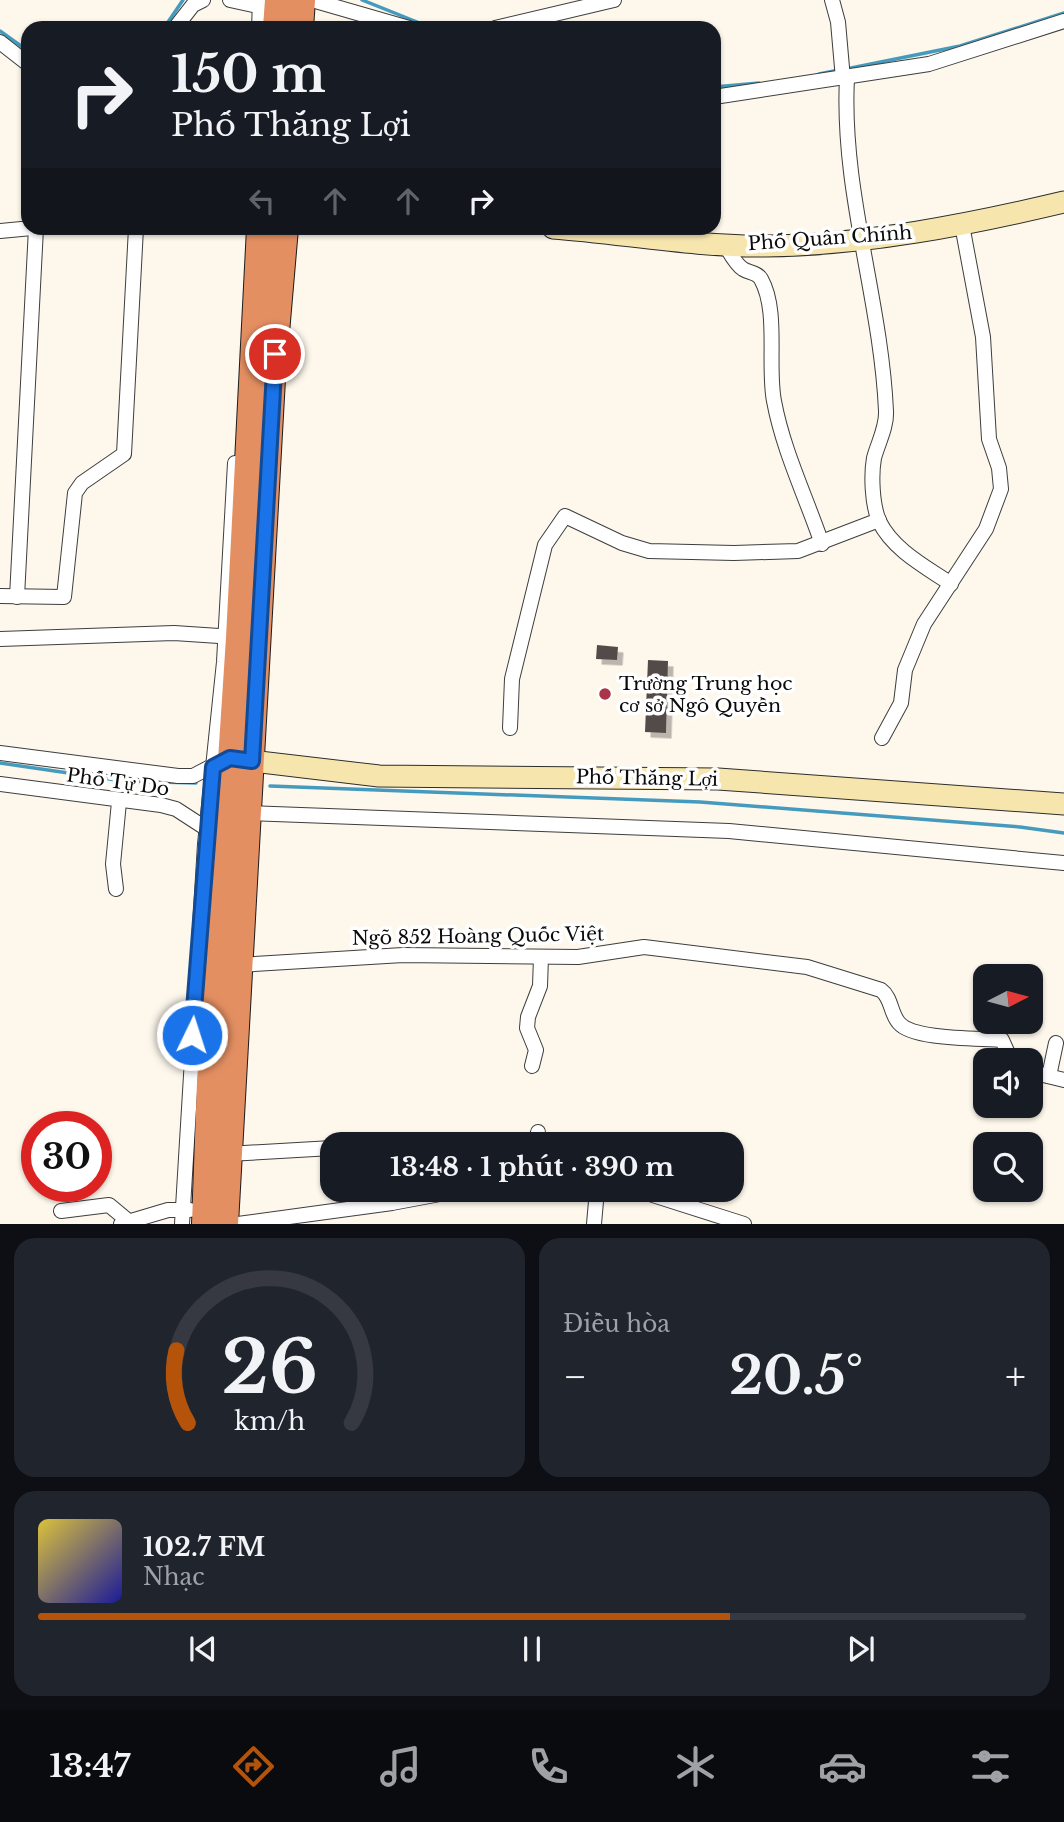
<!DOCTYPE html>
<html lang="vi">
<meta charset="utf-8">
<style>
body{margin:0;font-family:"Libre Baskerville",serif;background:#20242c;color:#f1f3f6;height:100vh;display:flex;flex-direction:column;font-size:26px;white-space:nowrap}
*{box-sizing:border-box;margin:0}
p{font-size:23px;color:#9ea1a6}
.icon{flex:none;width:38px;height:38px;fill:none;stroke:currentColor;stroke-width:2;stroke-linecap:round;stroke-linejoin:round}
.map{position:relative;height:1224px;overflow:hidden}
.drawer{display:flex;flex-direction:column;gap:14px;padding:14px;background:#0d0f14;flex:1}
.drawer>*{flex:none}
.top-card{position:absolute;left:21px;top:21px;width:700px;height:214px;border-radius:21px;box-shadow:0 2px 5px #0004;background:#171b24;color:#f1f3f6;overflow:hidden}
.needle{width:46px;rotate:84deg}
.tools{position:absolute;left:973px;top:964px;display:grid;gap:14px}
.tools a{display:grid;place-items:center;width:70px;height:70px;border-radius:14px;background:#171b24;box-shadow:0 2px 5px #0004;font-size:35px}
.speed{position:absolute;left:21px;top:1111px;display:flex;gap:14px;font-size:35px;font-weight:700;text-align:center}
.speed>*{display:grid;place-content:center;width:91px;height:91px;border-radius:50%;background:#171b24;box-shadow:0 2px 5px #0004;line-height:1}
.speed .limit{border:10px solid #d22;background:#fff;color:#111}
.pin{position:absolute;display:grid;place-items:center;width:60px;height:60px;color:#fff;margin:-30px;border:4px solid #fff;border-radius:50%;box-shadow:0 2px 7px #0007}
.me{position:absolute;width:77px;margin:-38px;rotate:4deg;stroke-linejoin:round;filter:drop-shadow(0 0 5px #0008)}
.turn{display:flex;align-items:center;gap:24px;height:147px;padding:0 35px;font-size:32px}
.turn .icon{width:91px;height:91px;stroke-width:2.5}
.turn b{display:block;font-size:49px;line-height:60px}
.lanes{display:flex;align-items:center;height:66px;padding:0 35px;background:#0003;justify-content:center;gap:35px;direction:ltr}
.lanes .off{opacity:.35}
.big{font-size:52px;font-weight:700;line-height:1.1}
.drawer .card{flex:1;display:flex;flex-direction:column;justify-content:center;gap:10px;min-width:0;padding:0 24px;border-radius:21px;background:#20242c}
.drawer .dial{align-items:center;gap:0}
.dial svg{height:182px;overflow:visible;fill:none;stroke:#363941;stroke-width:7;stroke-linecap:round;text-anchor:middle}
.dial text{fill:#f1f3f6;stroke:none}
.song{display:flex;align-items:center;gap:21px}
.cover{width:84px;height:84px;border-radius:10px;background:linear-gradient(135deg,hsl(50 70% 55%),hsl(240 70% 35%))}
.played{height:7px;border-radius:4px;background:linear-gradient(90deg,#b45309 70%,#363941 70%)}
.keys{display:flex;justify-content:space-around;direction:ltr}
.heat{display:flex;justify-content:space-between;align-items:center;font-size:38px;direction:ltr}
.drawer .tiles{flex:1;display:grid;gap:14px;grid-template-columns:1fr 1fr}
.card:last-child{grid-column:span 2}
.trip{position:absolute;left:320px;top:1132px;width:424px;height:70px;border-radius:21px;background:#171b24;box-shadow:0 2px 5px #0004;font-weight:700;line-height:70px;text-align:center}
.menu{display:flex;height:112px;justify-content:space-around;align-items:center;background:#090b0e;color:#9ea1a6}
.menu .icon{width:49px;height:49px}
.menu .active{color:#b45309}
.menu b{font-size:32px;color:#f1f3f6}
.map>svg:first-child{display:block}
</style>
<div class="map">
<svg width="1064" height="1224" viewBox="0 0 1064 1224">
<defs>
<filter id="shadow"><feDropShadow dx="5.5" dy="5.5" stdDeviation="0" flood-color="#0004"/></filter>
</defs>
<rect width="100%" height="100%" fill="#fdf7ec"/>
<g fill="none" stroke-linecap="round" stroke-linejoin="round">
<!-- stream -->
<g stroke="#459bbe" stroke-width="3.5">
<polyline points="362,0 432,28"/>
<polyline points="164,28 183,0"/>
<polyline points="0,31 28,51"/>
<polyline points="846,69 960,46 1064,13"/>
<polyline points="819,74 839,70"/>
<polyline points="714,87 759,83"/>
<polyline points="0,763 123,781 196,783"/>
<polyline points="270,786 700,802 1020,827 1064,833"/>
</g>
</g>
<!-- building -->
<g fill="#534c49" filter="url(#shadow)">
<polygon points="597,645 618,647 617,660 596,659"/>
<polygon points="648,660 668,661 666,733 645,732"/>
</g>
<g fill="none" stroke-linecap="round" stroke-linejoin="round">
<!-- street casing -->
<g stroke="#3e3e3e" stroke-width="16">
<g id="street">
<polyline points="230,0 277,10"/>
<polyline points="312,0 409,28"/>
<polyline points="832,0 838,22 843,79"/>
<polyline points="175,28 193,5 203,0"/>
<polyline points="259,28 260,1"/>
<polyline points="495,28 614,0"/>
<polyline points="0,42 28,64"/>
<path d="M847,78C841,191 881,299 886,411C887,427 878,443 874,458C871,475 872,504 879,521C893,550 926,567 951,584"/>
<polyline points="714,97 929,64 1064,21"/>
<polyline points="0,231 32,228"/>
<path d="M724,243C729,251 735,264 743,269C749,273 757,272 761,279C779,311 767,365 774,401C783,450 806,497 822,544"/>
<polyline points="0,596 64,597 75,493 82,483 124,454 136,228"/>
<polyline points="17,597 36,228"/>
<polyline points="0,639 174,633 234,637"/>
<polyline points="510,728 512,679 545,545 565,516 622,543 649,551 734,553 798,551 879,520"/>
<polyline points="882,738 901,703 905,670 924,624 986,529 1001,489 999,468 989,439 983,337 962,225"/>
<polyline points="0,753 178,776 193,776 216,764"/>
<polyline points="0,784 161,805 176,809 213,833"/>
<polyline points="248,813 729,831 1064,863"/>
<polyline points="116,889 113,864 119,802"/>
<path d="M239,965L403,955L578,957L644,947L807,967L881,990C892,998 890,1013 899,1023C913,1040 980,1038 1002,1040L1011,1060"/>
<polyline points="532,1066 536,1050 527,1028 528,1017 540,986 541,957"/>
<polyline points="1031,1072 1064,1080"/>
<polyline points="1049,1076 1056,1043"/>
<polyline points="477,1144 486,1144"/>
<polyline points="537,1144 538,1132"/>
<polyline points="228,1154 332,1148"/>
<polyline points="637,1190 744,1224"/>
<polyline points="61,1211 109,1205 127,1220"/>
<polyline points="121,1224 168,1210 190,1210"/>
<polyline points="182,1224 205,844 224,662 235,463"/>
<polyline points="238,1224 392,1203 461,1190"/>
<polyline points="594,1224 597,1190"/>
</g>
</g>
<!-- secondary casing -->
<g stroke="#2d2d2d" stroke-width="23">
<g id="secondary">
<path d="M553,228C621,233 697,247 765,246C865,245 967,225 1064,202"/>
<polyline points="235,759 379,776 718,779 1064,804"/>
</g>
</g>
<!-- highway casing -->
<g stroke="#1c1c1c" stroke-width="28">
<g id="highway">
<polyline points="276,28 278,0"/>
<polyline points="300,28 302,0"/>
<polyline points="205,1224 210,1082 239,638 260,228"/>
<polyline points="225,1224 272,379 285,228"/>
</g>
</g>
<!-- street -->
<use href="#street" stroke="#fff" stroke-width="14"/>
<!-- secondary -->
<use href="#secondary" stroke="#f6e6ae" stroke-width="21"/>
<!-- highway -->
<use href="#highway" stroke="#e48f62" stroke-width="26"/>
</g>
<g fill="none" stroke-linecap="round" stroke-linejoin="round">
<!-- route casing -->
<g stroke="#114b97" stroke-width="18">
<polyline id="route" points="192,1035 213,767 230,758 252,761 275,354"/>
</g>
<!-- route -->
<use href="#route" stroke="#1a73e8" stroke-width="12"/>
</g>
<!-- markers -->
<circle fill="#ab3347" stroke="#fff" stroke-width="2.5" cx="605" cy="694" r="7"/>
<g text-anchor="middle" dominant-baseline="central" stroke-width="7" stroke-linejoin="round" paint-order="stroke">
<!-- street labels -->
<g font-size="19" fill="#0b0b0b" stroke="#fff">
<text transform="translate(830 238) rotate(-4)">Phố Quân Chính</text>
<text transform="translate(647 778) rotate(1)">Phố Thắng Lợi</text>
<text transform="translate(118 782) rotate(8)">Phố Tự Do</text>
<text transform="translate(478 936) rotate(-1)">Ngõ 852 Hoàng Quốc Việt</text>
</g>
<!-- poi labels -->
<g font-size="19" fill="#0b0b0b" stroke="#fff" text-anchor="start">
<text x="619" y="683">Trường Trung học<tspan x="619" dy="22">cơ sở Ngô Quyền</tspan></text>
</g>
</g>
</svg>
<div class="tools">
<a><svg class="needle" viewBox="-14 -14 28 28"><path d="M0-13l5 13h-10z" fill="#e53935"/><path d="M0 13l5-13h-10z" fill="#9ea1a6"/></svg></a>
<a><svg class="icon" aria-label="sound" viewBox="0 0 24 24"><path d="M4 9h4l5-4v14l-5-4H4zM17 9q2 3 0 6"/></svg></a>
<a><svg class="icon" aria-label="search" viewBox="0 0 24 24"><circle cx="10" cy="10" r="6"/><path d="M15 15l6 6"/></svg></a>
</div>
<div class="speed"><div class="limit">30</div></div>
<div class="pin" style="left:275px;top:354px;background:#d93025"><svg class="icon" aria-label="arrive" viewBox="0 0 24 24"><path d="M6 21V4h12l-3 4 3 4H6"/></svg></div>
<svg class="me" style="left:192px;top:1035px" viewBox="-20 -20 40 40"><circle r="17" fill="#1a73e8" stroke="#fff" stroke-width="3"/><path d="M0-11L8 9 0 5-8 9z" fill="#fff"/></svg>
<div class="trip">13:48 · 1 phút · 390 m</div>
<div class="top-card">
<div class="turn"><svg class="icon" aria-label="right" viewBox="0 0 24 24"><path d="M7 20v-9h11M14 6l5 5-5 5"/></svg><div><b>150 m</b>Phố Thắng Lợi</div></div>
<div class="lanes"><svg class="icon off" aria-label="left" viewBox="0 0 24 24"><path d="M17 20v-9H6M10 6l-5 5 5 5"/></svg><svg class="icon off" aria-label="ahead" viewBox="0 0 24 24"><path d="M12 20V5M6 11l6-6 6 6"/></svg><svg class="icon off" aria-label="ahead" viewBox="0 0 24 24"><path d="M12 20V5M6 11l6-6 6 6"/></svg><svg class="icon" aria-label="right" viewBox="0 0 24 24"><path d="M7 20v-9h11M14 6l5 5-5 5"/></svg></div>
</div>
</div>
<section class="drawer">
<div class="tiles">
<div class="card dial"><svg viewBox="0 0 100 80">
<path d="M14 69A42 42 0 1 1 86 69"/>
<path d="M14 69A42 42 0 0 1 9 37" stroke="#b45309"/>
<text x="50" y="56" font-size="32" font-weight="700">26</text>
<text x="50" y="72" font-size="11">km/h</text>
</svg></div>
<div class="card"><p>Điều hòa</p>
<div class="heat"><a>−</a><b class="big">20.5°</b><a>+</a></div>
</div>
<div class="card">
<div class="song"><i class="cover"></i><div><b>102.7 FM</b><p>Nhạc</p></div></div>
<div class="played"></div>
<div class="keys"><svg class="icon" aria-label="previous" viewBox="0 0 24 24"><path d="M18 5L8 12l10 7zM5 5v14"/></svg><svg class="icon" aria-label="pause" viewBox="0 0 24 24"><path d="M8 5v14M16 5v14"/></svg><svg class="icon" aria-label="next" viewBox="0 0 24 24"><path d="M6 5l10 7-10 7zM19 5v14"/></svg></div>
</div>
</div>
</section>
<nav class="menu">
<b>13:47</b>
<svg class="icon active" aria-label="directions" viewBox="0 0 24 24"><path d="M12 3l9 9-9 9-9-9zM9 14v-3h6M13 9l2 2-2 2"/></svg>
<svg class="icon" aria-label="music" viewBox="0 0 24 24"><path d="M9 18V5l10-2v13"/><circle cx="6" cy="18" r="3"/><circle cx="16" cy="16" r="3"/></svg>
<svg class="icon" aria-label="phone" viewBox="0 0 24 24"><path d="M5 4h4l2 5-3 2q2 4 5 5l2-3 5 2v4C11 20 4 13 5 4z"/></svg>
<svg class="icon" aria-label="climate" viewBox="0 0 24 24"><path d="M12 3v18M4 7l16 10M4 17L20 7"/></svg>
<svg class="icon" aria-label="car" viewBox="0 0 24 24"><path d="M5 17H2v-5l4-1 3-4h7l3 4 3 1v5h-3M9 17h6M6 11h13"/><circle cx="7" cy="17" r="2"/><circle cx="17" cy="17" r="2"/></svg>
<svg class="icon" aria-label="filters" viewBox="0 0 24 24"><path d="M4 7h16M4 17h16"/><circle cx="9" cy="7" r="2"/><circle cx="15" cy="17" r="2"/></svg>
</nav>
